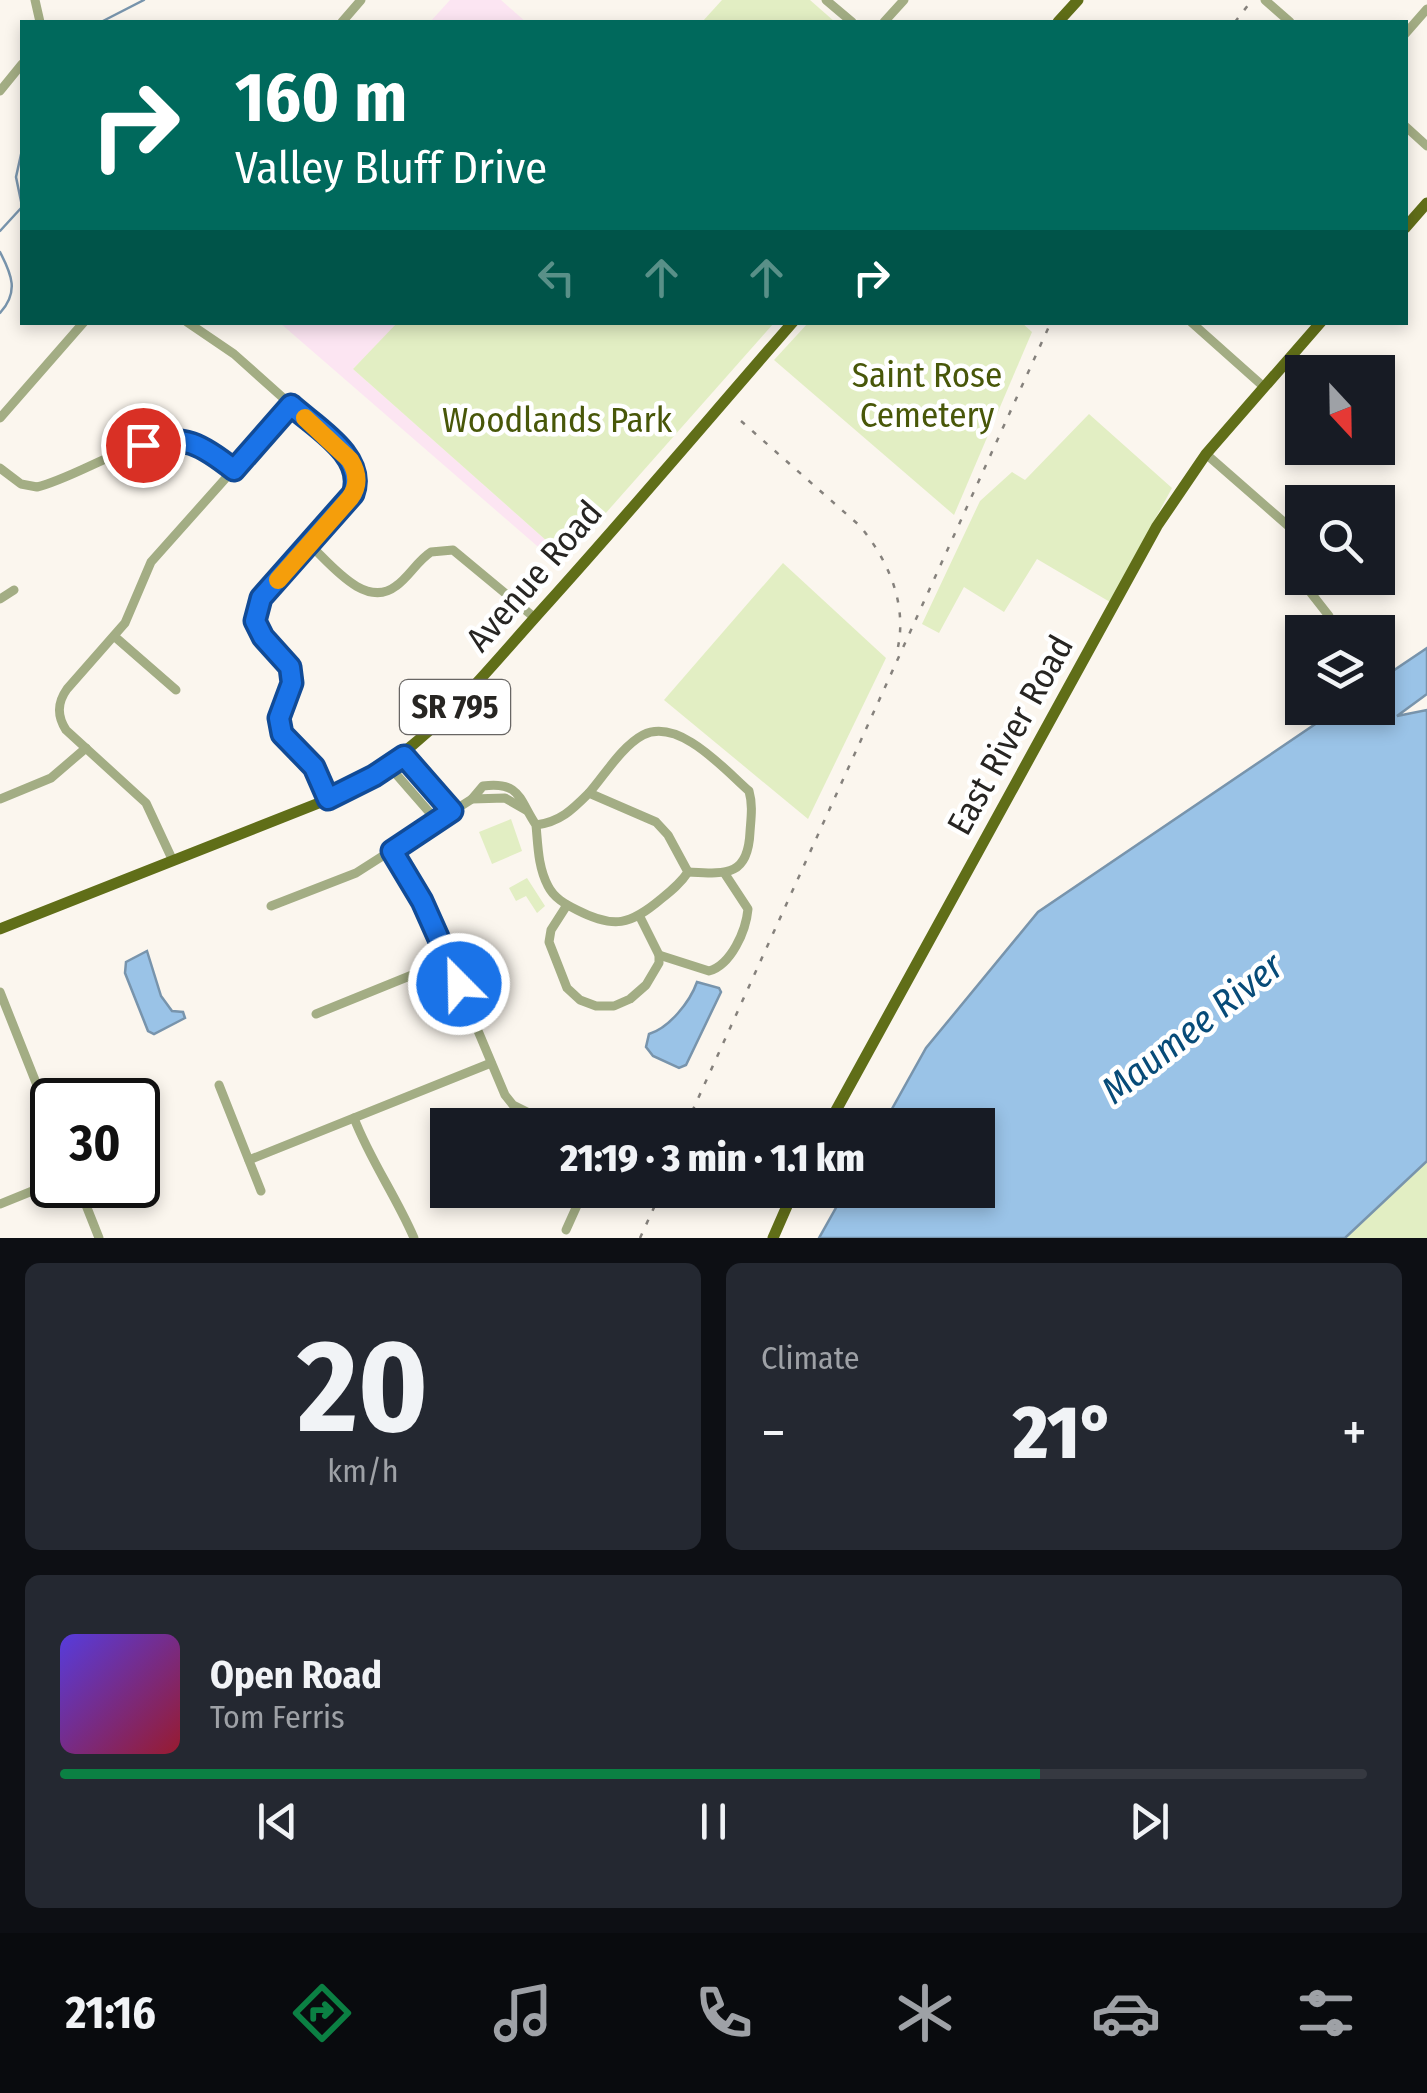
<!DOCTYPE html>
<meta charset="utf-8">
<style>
body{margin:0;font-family:"Fira Sans Condensed",sans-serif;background:#242831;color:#f1f3f6;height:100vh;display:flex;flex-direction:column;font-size:38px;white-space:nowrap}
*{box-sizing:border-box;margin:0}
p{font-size:32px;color:#9ea1a6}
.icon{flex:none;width:55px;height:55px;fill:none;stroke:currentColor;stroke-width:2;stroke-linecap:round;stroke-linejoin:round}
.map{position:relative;height:1238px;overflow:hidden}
.side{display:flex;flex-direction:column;gap:25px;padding:25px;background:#0d0f14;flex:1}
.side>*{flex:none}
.guide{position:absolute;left:20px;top:20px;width:1388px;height:305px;border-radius:0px;box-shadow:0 5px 15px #0003;background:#00695c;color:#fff;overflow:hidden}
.needle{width:65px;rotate:158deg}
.buttons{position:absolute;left:1285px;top:355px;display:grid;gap:20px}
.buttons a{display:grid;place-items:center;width:110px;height:110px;border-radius:0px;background:#171b24;box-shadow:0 5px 15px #0003;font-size:50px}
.speed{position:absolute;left:30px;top:1078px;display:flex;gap:20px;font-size:50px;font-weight:700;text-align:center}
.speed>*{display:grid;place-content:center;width:130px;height:130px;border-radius:50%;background:#171b24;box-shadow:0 5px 15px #0003;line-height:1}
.speed .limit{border:5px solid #111;border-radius:15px;background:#fff;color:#111}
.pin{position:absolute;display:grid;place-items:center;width:85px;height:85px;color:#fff;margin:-42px;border:5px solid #fff;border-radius:50%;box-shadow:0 2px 10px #0007}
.me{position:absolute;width:110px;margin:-55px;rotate:337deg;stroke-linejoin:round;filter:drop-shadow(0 0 8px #0008)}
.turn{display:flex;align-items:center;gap:35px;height:210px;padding:0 50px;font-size:45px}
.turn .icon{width:130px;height:130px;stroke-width:2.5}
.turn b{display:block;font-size:70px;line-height:85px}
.lanes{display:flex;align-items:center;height:95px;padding:0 50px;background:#0003;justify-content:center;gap:50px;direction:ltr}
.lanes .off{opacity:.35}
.big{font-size:75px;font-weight:800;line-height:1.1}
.side .tile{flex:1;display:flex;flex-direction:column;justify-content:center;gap:15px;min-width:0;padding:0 35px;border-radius:15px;background:#242831}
.side .dial{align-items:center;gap:0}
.dial b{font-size:130px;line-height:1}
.song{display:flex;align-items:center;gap:30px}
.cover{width:120px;height:120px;border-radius:15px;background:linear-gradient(135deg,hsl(250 70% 55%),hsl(350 70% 35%))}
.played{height:10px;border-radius:5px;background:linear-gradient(90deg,#0b8043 75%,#363941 75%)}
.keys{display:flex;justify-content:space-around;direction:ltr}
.heat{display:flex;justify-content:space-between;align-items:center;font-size:55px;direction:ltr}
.side .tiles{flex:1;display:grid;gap:25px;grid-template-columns:1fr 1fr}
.tile:last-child{grid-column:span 2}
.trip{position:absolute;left:430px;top:1108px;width:565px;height:100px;border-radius:0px;background:#171b24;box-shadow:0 5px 15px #0003;font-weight:800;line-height:100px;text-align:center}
.menu{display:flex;height:160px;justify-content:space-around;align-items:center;background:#090b0e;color:#9ea1a6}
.menu .icon{width:70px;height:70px}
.menu .selected{color:#0b8043}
.menu b{font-size:45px;color:#f1f3f6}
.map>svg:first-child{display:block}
</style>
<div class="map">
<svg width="1427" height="1238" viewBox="0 0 1427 1238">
<rect width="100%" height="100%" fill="#fbf6ee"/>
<!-- education -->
<g fill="#fce5f2">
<polygon points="450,0 501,0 526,22 430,22"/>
<polygon points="280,323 398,323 353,369 566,558 559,565"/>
</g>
<!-- green -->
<g fill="#e2eec3">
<polygon points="722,0 810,0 835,22 702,22"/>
<polygon points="398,322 774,322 774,323 566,558 353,369"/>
<polygon points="1021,322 1032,332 954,515 774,360 808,323"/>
<polygon points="1089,414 1172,488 1110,602 1037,559 1004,612 964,587 939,633 922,624 980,501 1012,472 1025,480"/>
<polygon points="783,563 886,658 808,819 664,700"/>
<polygon points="511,819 522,851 492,864 479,832"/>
<polygon points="527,878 545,906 537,913 526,896 516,901 509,888"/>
<polygon points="1427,1161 1427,1238 1345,1238 1346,1236"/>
</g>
<!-- water -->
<g fill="#9ac3e7" stroke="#7894ac" stroke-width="2.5">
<polygon points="1427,648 1427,694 1397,716 1427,710 1427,1161 1345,1238 819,1238 846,1190 978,1190 978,1125 883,1125 926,1048 1038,912 1339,708 1378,708 1378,681"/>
<polygon points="147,951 161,996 172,1011 183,1012 185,1018 154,1034 148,1031 125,973 126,962"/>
<path d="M697,982L719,988L721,992L686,1065L679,1068L653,1056L646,1047L649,1034C669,1028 690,1002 697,982Z"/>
</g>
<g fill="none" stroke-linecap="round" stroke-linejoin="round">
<!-- stream -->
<g stroke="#7894ac" stroke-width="2.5">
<polyline points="101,22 144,0"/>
<polyline points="22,150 16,177 22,206"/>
<polyline points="0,231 22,207"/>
<path d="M0,252C12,275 19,292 0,313"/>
</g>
<!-- minor -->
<g stroke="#a3ad84" stroke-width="9">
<polyline points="35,0 40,22"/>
<polyline points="826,0 852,22"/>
<polyline points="1265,0 1290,22"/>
<polyline points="342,22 361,0"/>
<polyline points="884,22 904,0"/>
<polyline points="1405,34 1427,9"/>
<polyline points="0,91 22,64"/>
<polyline points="1405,126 1427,146"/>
<path d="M187,322L234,354L346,454C357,468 360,482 350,498L261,598C238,635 283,641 291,670C296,691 273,709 280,729C286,745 302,752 311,764C319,774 323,787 329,799"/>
<polyline points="1191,322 1264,387"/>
<polyline points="0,418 84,322"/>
<polyline points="1206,454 1293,530 1302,544"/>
<path d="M0,468L21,484L37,487C83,476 148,426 195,442C210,448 222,460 234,470"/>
<path d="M309,544C330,563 365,610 396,586C409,577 417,561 431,552L453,550L535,618"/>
<polyline points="1307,578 1311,593 1329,616"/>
<polyline points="0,599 14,590"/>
<polyline points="114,636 176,690"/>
<polyline points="403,756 452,811"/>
<polyline points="389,766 437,821"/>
<path d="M589,793C604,776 622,746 643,735C679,717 725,770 749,791C753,805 751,818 750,832C748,877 726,874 688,872"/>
<polyline points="0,799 51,778 86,748"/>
<path d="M472,799L483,786C521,781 519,800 536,825C560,822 572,810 589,793L656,822L668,835L688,872C681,883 671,891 661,899C630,925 614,929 577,910C565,904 554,898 548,886C538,867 538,846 536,825"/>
<polyline points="392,851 431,919 505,1095 513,1105 553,1125"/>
<path d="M173,861L146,803L66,730C57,716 57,703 67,689L125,623L151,562L291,405"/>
<polyline points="567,905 551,930 549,942 567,988 580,1000 596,1006 614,1006 630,999 646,985 659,963 659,955 640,917"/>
<polyline points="271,906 356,873 472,799 505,798 526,810"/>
<path d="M659,955L709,971C731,965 746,931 748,909L725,874"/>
<polyline points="0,992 52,1123"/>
<polyline points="316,1014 449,960"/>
<polyline points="219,1085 261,1191"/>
<path d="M354,1118C370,1160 396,1196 414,1238"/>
<polyline points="613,1125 618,1115"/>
<polyline points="249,1160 491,1063"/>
<polyline points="78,1185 99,1238"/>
<polyline points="0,1204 52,1183"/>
<polyline points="566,1230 584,1190"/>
</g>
<!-- major -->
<g stroke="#606e18" stroke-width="11">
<polyline points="1058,22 1078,0"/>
<polyline points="1405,228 1427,203"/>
<path d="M0,929L329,799C424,754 479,679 548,603C631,511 711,416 793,322"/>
<polyline points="828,1125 1157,526 1206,454 1321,322"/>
<polyline points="773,1238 794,1190"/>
</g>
<!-- rail -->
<g stroke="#85817c" stroke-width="2.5" stroke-dasharray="5 10" stroke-linecap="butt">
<polyline points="1235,22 1252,0"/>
<path d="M741,421L860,526C888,560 907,603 898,647"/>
<polyline points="686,1125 1051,322"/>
<polyline points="640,1238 662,1190"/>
</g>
</g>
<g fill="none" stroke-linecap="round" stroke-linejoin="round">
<!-- route casing -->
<g stroke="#114b97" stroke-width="25">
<path id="route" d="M143,445C182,432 204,446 234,470L291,405C315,427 367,456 353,494L261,598L255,621L263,637L290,667L292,683L279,718L282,734L314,767L328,799L374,776L404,756L452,811L392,851L422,901L459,984"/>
</g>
<!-- route -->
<use href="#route" stroke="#1a73e8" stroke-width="18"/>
<!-- slow -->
<path stroke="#f59e0b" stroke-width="18" d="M278,580L350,498C359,486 358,473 350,460L305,418"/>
</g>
<g text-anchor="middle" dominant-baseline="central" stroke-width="9" stroke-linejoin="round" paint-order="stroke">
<!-- shield labels -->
<rect fill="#fff" stroke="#686664" stroke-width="2.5" x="400" y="680" width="110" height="54" rx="8"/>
<g font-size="32" font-weight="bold" fill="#272522">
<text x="455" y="707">SR 795</text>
</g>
<!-- park labels -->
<g font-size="35" fill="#485709" stroke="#fff">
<text x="927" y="375">Saint Rose<tspan x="927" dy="40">Cemetery</tspan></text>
<text x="557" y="420">Woodlands Park</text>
</g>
<!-- street labels -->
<g font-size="35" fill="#272522" stroke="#fff">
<text transform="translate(534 576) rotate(-49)">Avenue Road</text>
<text transform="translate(1010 735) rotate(-61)">East River Road</text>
</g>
<!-- water labels -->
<g font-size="38" font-style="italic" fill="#074b78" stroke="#fff">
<text transform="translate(1192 1028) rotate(-38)">Maumee River</text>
</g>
</g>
</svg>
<div class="buttons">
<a><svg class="needle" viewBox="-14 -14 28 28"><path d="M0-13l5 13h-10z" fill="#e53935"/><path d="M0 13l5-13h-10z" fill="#9ea1a6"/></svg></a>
<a><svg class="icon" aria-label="search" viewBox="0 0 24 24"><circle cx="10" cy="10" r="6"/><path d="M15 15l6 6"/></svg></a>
<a><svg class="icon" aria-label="layers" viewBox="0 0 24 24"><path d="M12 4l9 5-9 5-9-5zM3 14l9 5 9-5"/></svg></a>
</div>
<div class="speed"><div class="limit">30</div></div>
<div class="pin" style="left:143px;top:445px;background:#d93025"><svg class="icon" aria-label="arrive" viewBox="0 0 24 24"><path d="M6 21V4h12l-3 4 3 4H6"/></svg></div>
<svg class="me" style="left:459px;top:984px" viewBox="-20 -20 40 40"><circle r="17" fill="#1a73e8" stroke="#fff" stroke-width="3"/><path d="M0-11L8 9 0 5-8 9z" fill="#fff"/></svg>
<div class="trip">21:19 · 3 min · 1.1 km</div>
<div class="guide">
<div class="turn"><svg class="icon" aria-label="right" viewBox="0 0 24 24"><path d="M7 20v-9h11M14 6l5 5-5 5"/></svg><div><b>160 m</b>Valley Bluff Drive</div></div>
<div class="lanes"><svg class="icon off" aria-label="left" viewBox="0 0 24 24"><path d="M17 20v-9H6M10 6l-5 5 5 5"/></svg><svg class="icon off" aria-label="ahead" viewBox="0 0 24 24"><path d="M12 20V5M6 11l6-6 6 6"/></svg><svg class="icon off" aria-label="ahead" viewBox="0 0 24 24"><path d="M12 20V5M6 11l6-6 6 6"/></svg><svg class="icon" aria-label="right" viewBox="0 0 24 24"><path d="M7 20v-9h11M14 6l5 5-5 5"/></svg></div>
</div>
</div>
<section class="side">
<div class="tiles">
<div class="tile dial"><b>20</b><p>km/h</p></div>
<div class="tile"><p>Climate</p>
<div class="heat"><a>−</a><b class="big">21°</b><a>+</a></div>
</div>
<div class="tile">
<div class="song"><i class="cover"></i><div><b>Open Road</b><p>Tom Ferris</p></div></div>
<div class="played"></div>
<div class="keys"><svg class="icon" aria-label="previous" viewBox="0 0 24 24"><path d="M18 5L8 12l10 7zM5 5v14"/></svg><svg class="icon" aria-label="pause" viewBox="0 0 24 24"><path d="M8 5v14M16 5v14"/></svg><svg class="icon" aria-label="next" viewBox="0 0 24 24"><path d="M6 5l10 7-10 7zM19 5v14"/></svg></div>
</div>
</div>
</section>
<nav class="menu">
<b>21:16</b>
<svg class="icon selected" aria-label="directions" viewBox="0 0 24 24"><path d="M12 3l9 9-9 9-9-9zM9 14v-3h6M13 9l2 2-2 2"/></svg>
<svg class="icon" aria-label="music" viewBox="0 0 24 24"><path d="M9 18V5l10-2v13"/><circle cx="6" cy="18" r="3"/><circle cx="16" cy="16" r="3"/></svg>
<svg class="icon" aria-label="phone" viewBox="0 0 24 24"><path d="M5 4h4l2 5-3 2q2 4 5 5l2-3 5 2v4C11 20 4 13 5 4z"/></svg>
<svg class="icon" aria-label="climate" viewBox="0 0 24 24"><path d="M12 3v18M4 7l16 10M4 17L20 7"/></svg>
<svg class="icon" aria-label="car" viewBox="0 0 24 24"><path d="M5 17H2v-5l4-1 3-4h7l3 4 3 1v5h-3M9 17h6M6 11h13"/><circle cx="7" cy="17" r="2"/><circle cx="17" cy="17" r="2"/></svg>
<svg class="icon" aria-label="filters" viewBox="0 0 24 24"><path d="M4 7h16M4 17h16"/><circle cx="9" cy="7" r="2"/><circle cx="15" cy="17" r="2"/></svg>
</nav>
